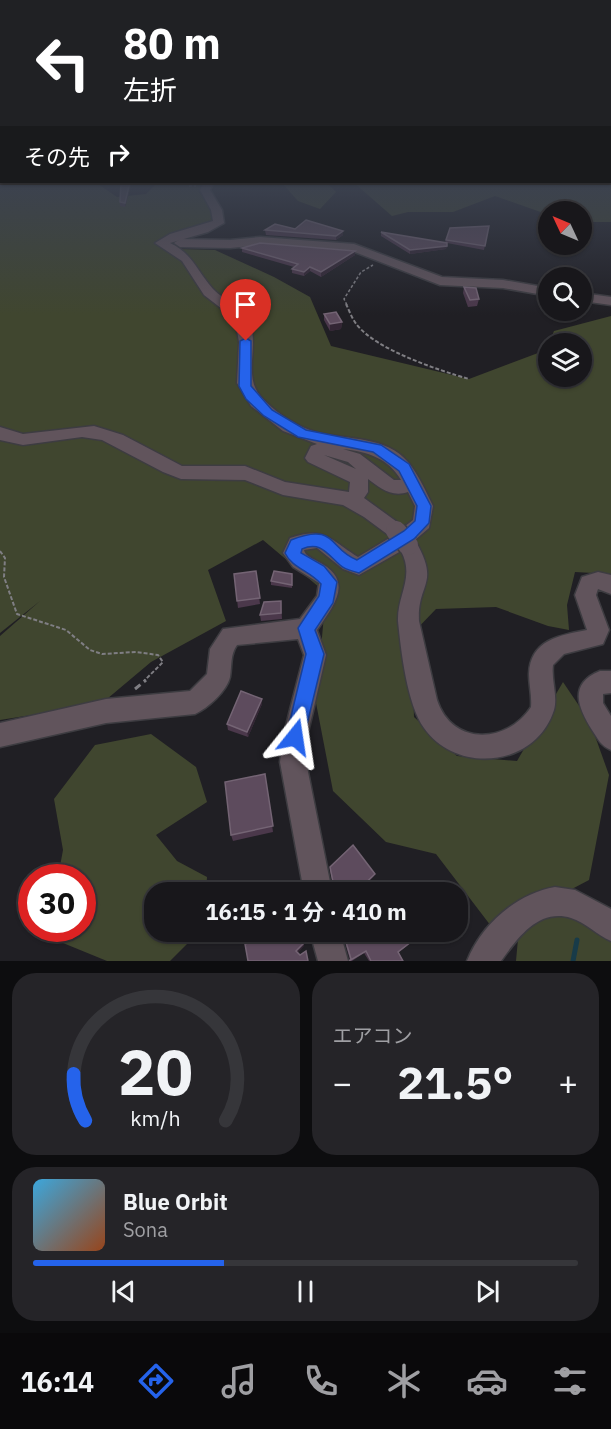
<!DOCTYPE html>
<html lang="ja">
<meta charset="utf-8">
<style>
body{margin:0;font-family:"IBM Plex Sans","Noto Sans JP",sans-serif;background:#252428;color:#f1f3f6;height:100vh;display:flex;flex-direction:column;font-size:22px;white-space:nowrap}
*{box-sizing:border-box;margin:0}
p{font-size:20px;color:#9f9fa3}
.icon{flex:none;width:33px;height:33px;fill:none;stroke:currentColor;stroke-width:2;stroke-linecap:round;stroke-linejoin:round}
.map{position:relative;height:961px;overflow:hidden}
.sheet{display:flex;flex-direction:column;gap:12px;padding:12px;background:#0d0d0f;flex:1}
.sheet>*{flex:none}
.top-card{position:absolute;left:0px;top:0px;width:612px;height:183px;box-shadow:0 2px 4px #0004,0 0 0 2px #36363a;background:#202124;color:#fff;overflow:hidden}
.needle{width:39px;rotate:314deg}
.controls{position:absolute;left:538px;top:201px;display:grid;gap:12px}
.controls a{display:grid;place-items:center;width:54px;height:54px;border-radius:50%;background:#18171b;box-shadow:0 2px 4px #0004,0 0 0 2px #36363a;font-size:30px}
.speed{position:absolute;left:18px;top:864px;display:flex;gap:12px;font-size:30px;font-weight:700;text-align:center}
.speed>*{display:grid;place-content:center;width:78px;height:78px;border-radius:50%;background:#18171b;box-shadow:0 2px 4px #0004,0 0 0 2px #36363a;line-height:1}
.speed .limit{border:9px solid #d22;background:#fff;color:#111}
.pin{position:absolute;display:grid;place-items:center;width:51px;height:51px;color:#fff;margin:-62px -26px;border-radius:50% 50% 50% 0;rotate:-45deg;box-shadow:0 0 6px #0007}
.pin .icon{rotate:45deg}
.me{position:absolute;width:66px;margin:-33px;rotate:15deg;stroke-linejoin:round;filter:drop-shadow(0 0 4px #0008)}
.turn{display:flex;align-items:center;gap:21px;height:126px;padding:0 24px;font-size:27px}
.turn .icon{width:78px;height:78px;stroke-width:2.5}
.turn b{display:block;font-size:42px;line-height:51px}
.then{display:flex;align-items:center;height:57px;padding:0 24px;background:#0003;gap:12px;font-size:22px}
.big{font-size:45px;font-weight:700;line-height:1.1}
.sheet .tile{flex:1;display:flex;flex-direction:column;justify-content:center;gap:9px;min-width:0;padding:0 21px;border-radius:24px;background:#252428}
.sheet .dial{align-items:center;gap:0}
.dial svg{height:156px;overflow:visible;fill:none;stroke:#36363a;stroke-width:7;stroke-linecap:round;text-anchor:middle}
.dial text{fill:#f1f3f6;stroke:none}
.song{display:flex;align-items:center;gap:18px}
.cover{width:72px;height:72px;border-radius:9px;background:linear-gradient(135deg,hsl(200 70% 55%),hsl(20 70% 35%))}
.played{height:6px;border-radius:3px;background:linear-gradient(90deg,#2563eb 35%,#36363a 35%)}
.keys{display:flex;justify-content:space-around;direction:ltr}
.heat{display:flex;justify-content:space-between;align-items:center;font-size:33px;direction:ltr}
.sheet .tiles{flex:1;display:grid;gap:12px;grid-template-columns:1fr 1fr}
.tile:last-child{grid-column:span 2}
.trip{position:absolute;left:144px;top:882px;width:324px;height:60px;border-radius:24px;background:#18171b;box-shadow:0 2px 4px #0004,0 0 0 2px #36363a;font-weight:700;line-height:60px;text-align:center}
.menu{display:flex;height:96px;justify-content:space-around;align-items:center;background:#0a090b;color:#9f9fa3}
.menu .icon{width:42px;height:42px}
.menu .on{color:#2563eb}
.menu b{font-size:27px;color:#f1f3f6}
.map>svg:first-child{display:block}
</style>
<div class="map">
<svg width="611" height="961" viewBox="0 0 611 961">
<rect width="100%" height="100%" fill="#201f24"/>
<!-- green -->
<g fill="#40462f" fill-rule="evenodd">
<path d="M0,181L95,182L117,197L146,194L158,182H206L199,192L217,215L205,227L157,241L184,259L178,249L215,250L274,277L310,297L331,346L469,379L546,350L554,331L611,316V574L575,572L567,605L569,630L548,626L496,607L436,609L411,635L414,717L457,756L517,761L563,682L590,722L609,775L589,880L494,930L436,854L386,842L333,791L316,703L326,593L263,540L208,570L226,621L151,662L101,704L0,720V636L40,601L0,633ZM549,344H582V376H549Z"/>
<polygon points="611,181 611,222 582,222 582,212 549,212 549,215 495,196 453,212 408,212 392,216 353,182"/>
<polygon points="281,182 326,182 336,192 320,209 298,201"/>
<polygon points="151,734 196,767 207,802 156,835 177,861 207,877 206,892 154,892 154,932 199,932 170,961 107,961 63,943 60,929 82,928 82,878 58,877 63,850 54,799 95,745"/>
<polygon points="541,910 592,919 611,936 611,961 516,961 518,939"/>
</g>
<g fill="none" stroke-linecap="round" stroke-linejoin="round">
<!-- stream -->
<polyline stroke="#183b49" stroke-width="5" points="573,961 577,940"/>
<!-- minor casing -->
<g stroke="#3d3c41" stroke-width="3">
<g id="minor">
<path d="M204,182H214L210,190L222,210L224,223L208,232L170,243C192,253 197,271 213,289C225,302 246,307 251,326C258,351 242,380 264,400C279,415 298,427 319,433C349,440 386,436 408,462C419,475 426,492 433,506L429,528L415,540C441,585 417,582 419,621L437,700C452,746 507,744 531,707C532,696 529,685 529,674C530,640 560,635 587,630L575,595L582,577L598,572L611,575V594L598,589L596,595L609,630L603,644L564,654L553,665C551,680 558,696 554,710C536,767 457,775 424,728C407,704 401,651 398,621C397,595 415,577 401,551L359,575L343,569L317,548L304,550C305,555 311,558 317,561C355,580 335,604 317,630L326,655L307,737L306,762L332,892H304L280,762L283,737L304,655L298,639L237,645C230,655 232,665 230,677C227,691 208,708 195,714L106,723L0,747V723L106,699L190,691L207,674L210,649L223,629L300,619L317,596L319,583L293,567L283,553L290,538C326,526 330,540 358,557L391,537L364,517L343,505L283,495L245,480L181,479L163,472L102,440L82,437L23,445L0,440V427L23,434L94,426L123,435L182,466H245L285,482L349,492L350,482L308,462L305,458L311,446L317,444L283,431L251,406L237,383L239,342L235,319L204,295L182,261L155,243L170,234L213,221L211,210L200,190ZM343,449C368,452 388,458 401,480H394L360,454ZM324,455L348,462L356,469ZM368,479C379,487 391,498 408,492L415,506L413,520L404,527L364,498L368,492Z"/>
<polygon points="260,237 354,244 442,277 503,280 549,288 549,296 503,288 440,285 352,251 260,245 230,248 180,247 174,243 180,239 230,240"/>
<polygon points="582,293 611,297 611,305 582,301"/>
<path d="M600,671H611V693L603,694V703L611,716V750C601,746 598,739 592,730C578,707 568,684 600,671Z"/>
<path d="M555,887L575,890L611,909V941C597,935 585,922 571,918C538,908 517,939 501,961H467C482,924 516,894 555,887Z"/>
<polygon points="310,932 340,932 348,961 318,961"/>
</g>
</g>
<!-- path-far2 -->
<g stroke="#7f7e83" stroke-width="1.5" stroke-dasharray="3 2" stroke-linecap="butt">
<polyline points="189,182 188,186 196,186"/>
<polyline points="347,305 344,299 361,272 373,265"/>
</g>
<!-- path-far1 -->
<g stroke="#7f7e83" stroke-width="2" stroke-dasharray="4 2" stroke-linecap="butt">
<path d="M346,304C349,310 352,319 357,325C377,350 438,370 469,379"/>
<polyline points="0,551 5,558 4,577 17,614 66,630 90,650 102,654 136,652 158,655 163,662 144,681"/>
</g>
<!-- path -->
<polyline stroke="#7f7e83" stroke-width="3" stroke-dasharray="7 4.5" stroke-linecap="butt" points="135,689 146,680"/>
<!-- minor -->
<use href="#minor" fill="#61545c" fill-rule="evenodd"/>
<!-- minor-bridge casing -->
<g stroke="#3d3c41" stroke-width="23" stroke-linecap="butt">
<polyline id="minor-bridge" points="396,531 408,545"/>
</g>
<!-- minor-bridge -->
<use href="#minor-bridge" stroke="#61545c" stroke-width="20"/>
</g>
<!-- wall -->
<g fill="#4b384b">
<polygon points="121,182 132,182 125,207 120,206 120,202"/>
<polygon points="489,226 484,250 447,243 446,249 410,254 381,236 381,232 445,243 446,240"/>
<polygon points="295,229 343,235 336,240 266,235 265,230"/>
<polygon points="242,248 355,251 355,255 321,277 310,271 304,276 292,273 292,269 294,267 242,252"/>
<polygon points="464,287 479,299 477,306 468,307 463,293"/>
<polygon points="324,314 342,322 341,329 330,331 324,320"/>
<polygon points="256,571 260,604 238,608 234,574"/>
<polygon points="292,574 292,588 271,585 271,581"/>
<polygon points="281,601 282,619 261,621 260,615"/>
<polygon points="262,704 248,737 228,730 227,724"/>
<polygon points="265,774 273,832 233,841 231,835"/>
<polygon points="330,867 375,874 373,877 358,892 338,892 333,885 330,870"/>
<polygon points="342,932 424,932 399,952 403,961 369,961 364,953 352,961 349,961 350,960"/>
</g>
<!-- shaded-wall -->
<g fill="#332634">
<polygon points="130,182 132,182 125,207 125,203"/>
<polygon points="343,231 343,235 336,240 336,236"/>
<polygon points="447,246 446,249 410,254 410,250"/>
<polygon points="355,251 355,255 321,277 321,272"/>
<polygon points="310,267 310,271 304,276 304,272"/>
<polygon points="342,322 341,329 330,331 330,324"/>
<polygon points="262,699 262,704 248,737 247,732"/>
<polygon points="375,874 373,877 358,892 356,892"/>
<polygon points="304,943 304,946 297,954 296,951"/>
</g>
<!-- building -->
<g fill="#5d4b5d" stroke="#746474" stroke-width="1.5">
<polygon points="121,182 130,182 125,203 120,202"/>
<polygon points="306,220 343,231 336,236 265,230 275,224 295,229"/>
<polygon points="489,226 485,246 446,240 450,228"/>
<polygon points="381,232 447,243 447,246 410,250"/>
<polygon points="260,243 355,251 321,272 310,267 304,272 292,269 298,264 242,248"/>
<polygon points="464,287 476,288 479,299 470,300"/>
<polygon points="336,312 342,322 330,324 324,314"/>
<polygon points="256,571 260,598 237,601 234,574"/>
<polygon points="274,571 292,574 292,585 271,581"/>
<polygon points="281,601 281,613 260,615 264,602"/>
<polygon points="241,691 262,699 247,732 227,724"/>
<polygon points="265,774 273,826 231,835 225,782"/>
<polygon points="353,845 375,874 356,892 341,892 333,882 330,867"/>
<polygon points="413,887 416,892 405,892"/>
<polygon points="282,932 301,932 304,943 296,951 300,955 306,951 308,961 248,961 245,944"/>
<polygon points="343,932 424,932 398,952 403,961 371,961 366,951 349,961 351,959"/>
</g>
<!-- sky -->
<linearGradient id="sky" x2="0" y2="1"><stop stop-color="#121114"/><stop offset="0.57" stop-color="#3c4250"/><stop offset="1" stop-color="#3c4250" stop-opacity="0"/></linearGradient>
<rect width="611" height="315" fill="url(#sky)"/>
<!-- route -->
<path fill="#2563eb" stroke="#184099" stroke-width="1.5" d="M246,338L251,341V386L272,410L306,430L381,445L409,464L431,506L429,523L414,539L359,573C353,571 345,570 340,565C327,554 321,541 302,549L301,553L324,566L337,582L333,603L315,630L324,654L304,737L302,744L295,746L288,744L286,737L306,654L298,628L319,596L321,584C310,571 292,568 285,553L291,540C337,522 328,549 357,560L404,531L415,521L417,506L399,471L373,452L298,437L264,416L246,399L239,386L240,341Z"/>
</svg>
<div class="controls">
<a><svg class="needle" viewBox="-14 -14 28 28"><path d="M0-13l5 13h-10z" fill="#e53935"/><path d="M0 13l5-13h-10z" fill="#9f9fa3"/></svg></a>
<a><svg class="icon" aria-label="search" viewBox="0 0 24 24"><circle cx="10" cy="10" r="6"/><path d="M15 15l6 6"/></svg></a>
<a><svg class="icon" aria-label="layers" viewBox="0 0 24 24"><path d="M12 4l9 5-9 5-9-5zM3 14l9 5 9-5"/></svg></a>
</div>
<div class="speed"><div class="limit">30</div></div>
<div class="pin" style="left:246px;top:341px;background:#d93025"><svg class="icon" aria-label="arrive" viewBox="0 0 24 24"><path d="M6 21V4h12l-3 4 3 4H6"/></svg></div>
<svg class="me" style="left:295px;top:737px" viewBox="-20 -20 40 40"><path d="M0-17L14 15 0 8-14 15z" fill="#2563eb" stroke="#fff" stroke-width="4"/></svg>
<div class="trip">16:15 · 1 分 · 410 m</div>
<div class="top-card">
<div class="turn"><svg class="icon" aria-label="left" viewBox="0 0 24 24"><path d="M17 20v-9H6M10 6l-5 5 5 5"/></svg><div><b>80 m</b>左折</div></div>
<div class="then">その先<svg class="icon" aria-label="right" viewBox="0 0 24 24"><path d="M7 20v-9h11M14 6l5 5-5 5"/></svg></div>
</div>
</div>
<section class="sheet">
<div class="tiles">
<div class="tile dial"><svg viewBox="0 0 100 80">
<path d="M14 69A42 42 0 1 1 86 69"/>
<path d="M14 69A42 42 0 0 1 8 45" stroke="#2563eb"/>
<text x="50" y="56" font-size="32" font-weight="700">20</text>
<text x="50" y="72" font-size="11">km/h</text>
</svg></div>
<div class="tile"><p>エアコン</p>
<div class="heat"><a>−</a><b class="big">21.5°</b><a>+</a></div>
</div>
<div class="tile">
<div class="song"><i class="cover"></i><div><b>Blue Orbit</b><p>Sona</p></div></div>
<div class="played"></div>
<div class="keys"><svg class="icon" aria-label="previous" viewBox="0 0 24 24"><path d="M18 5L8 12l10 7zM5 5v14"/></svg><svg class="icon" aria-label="pause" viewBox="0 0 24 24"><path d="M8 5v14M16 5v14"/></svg><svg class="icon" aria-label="next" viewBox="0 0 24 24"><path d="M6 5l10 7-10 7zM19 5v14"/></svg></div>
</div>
</div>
</section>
<nav class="menu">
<b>16:14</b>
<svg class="icon on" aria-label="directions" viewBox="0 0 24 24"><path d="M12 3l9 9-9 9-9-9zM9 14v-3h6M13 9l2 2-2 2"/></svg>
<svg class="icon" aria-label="music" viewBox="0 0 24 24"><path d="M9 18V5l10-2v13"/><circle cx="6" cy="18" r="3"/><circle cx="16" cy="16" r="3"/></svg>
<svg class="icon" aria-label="phone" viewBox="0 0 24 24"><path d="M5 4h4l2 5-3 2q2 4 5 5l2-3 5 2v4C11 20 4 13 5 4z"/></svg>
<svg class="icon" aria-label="climate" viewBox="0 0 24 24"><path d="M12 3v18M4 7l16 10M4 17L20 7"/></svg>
<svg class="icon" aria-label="car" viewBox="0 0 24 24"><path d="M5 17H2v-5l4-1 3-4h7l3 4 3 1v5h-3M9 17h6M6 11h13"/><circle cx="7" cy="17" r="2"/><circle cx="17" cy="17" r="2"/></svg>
<svg class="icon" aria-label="filters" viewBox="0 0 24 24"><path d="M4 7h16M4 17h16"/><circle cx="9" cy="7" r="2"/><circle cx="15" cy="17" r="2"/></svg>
</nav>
